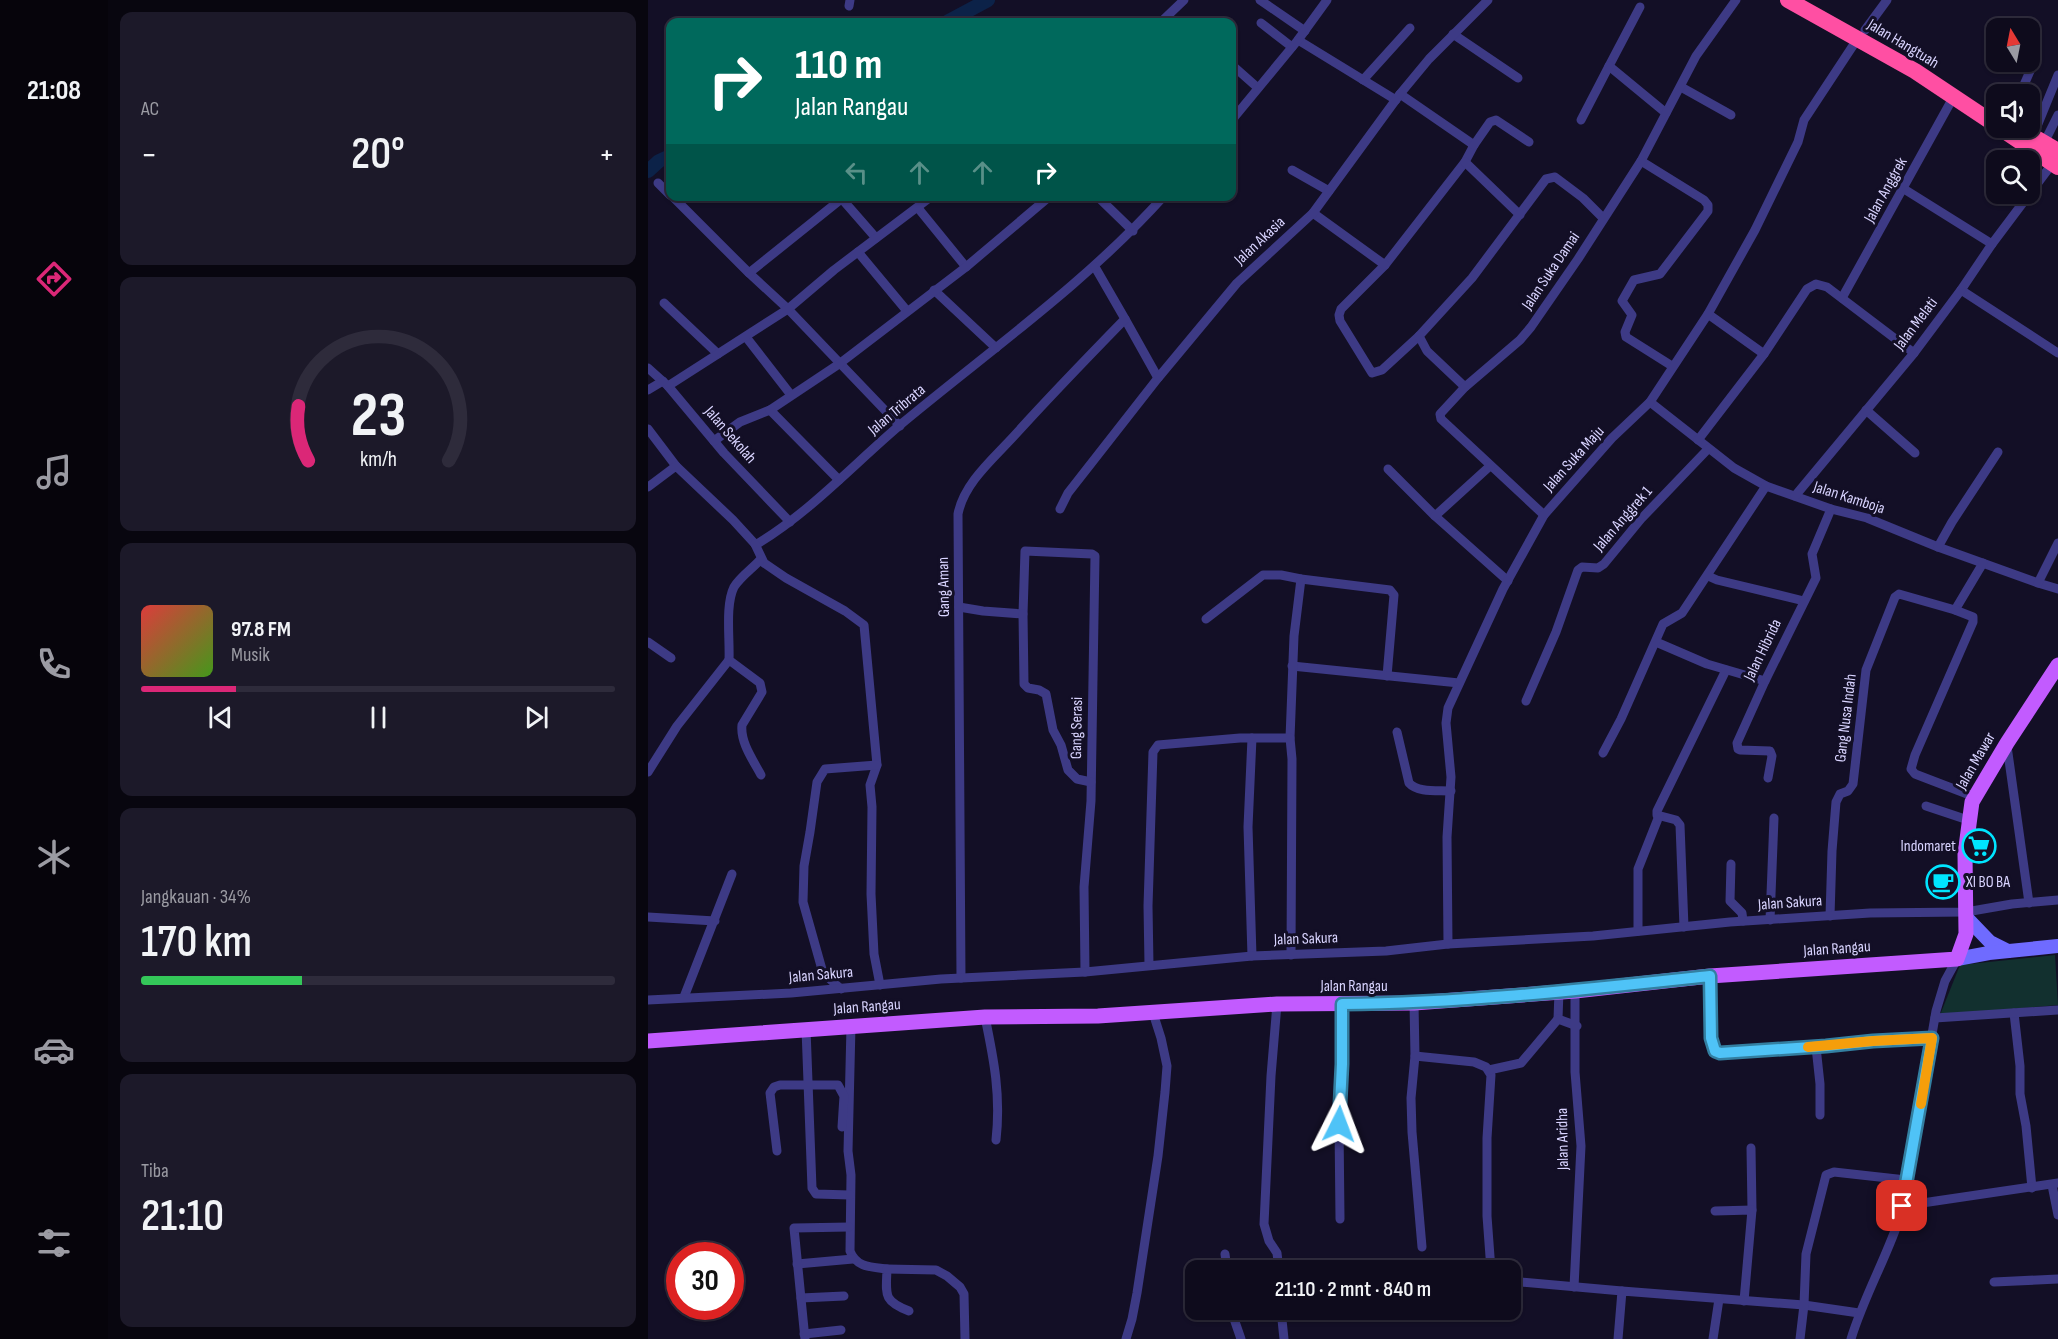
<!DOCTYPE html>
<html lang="id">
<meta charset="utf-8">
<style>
body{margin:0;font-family:"Sofia Sans Condensed",sans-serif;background:#1c1929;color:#f1f3f6;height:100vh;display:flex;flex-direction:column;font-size:22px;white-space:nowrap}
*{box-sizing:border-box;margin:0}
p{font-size:20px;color:#9b9ba3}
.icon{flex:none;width:33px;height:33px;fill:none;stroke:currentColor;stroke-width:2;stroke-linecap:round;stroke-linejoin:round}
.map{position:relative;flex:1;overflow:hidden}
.details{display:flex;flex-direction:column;gap:12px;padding:12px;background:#08060f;width:540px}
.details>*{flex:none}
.banner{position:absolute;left:18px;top:18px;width:570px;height:183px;border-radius:12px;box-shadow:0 2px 4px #0004,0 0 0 2px #2e2b3b;background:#00695c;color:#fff;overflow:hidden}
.needle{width:39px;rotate:350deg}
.tools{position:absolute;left:1338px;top:18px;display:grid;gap:12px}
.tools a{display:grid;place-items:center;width:54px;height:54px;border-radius:12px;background:#0e0b1c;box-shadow:0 2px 4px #0004,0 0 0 2px #2e2b3b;font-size:30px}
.speed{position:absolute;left:18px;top:1242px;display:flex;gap:12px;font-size:30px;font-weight:700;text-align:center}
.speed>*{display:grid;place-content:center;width:78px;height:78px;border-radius:50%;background:#0e0b1c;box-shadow:0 2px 4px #0004,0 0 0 2px #2e2b3b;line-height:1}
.speed .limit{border:9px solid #d22;background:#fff;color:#111}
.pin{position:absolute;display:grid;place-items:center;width:51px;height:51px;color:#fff;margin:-26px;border-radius:12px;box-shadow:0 3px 9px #0006}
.me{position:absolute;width:66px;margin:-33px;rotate:3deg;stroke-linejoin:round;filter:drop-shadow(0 0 4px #0008)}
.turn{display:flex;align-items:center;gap:21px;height:126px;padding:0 30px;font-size:27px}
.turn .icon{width:78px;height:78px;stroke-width:2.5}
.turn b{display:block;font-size:42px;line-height:51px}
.lanes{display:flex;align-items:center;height:57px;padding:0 30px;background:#0003;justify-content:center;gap:30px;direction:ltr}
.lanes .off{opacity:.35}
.big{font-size:45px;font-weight:600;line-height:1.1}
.details .tile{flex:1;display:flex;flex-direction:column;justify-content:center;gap:9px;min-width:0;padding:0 21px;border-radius:12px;background:#1c1929}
.details .dial{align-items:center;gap:0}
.dial svg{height:156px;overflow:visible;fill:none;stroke:#2e2b3b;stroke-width:7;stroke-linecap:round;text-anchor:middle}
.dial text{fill:#f1f3f6;stroke:none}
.song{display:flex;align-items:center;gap:18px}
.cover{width:72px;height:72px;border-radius:9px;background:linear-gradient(135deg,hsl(0 70% 55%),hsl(100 70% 35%))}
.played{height:6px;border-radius:3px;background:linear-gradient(90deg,#db2777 20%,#2e2b3b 20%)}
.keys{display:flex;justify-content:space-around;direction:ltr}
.heat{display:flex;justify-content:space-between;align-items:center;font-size:33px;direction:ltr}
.charge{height:9px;border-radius:4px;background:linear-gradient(90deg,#34c759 34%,#2e2b3b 0)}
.trip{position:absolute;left:537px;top:1260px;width:336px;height:60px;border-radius:12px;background:#0e0b1c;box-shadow:0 2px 4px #0004,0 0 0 2px #2e2b3b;font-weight:600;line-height:60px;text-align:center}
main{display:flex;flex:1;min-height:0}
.tab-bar{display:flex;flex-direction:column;width:108px;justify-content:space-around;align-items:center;background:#06040b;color:#9b9ba3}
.tab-bar .icon{width:42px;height:42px}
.tab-bar .current{color:#db2777}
.tab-bar b{font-size:27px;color:#f1f3f6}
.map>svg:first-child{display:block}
</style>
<main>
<nav class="tab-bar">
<b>21:08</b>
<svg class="icon current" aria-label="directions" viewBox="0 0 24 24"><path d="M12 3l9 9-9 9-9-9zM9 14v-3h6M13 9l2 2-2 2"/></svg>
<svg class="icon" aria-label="music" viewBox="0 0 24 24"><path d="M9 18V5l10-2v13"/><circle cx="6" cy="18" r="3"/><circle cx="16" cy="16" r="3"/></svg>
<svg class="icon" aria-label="phone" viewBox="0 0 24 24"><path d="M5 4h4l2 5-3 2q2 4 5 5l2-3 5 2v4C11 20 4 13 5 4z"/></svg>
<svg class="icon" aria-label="climate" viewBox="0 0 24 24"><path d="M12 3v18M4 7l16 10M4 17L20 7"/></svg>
<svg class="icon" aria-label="car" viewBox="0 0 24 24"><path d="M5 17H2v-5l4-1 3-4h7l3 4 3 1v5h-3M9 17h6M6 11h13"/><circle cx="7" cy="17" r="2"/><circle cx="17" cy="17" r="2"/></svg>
<svg class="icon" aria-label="filters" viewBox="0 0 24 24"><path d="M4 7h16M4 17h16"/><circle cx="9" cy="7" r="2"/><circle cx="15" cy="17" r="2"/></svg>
</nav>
<section class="details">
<div class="tile"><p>AC</p>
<div class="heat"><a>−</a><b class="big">20°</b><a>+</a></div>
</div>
<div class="tile dial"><svg viewBox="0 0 100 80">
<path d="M14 69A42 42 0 1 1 86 69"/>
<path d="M14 69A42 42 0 0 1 9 41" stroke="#db2777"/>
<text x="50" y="56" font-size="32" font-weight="700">23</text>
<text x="50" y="72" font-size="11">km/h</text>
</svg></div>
<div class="tile">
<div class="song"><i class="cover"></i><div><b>97.8 FM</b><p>Musik</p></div></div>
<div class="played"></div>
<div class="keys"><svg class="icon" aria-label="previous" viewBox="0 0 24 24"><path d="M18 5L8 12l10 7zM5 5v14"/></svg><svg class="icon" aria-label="pause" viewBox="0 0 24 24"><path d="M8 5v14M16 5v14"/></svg><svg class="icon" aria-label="next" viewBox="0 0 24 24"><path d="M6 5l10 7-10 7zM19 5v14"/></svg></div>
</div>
<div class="tile"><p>Jangkauan · 34%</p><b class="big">170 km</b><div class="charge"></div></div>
<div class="tile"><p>Tiba</p><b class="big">21:10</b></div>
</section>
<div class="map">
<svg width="1410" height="1339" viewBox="0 0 1410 1339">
<rect width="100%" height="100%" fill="#130f26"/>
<!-- green -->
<polygon fill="#12302f" points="1407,955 1410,1005 1292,1015 1312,965"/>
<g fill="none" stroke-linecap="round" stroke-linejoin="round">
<!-- river -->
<g stroke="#0c2248" stroke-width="14">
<polyline points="299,22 340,0"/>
<polyline points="0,171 11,161 22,156"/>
</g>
<!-- street -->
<g stroke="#3d3a85" stroke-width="9">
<polyline points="612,0 657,31"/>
<polyline points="201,6 202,0"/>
<polyline points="992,7 961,66 1018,113"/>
<polyline points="513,22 536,0"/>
<polyline points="613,23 644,47"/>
<polyline points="1217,30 1239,0"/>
<polyline points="805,34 870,78"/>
<polyline points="650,40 748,100"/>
<polyline points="584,65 610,88"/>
<polyline points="715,80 762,28"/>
<polyline points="1033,87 1083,115"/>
<polyline points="752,94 826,145 817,162 737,265 693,309 691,315 692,321 724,373 734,370 771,336"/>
<polyline points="1372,94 1389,55"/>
<polyline points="584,120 650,40 679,0"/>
<polyline points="933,120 961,66"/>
<polyline points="1385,136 1410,75"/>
<polyline points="1396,143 1410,115"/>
<polyline points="826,145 842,122 848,120 881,142"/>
<polyline points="993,161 1056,200 1060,205 1060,211 1012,274 986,280 974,301 984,315 977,332 978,337 1024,366"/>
<polyline points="817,162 872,215"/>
<polyline points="644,170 681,191"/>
<polyline points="10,183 22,195"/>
<polyline points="1256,189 1344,244"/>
<polyline points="24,196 101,273 140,309 252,426"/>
<polyline points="449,196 485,231"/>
<polyline points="194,199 228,238"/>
<polyline points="270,208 318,267"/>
<polyline points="665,213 737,265"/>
<polyline points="210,252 259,311"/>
<polyline points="101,273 197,196"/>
<polyline points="286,290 348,348"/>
<polyline points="1313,290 1410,353"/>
<polyline points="1194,298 1306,96"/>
<polyline points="16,303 70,354"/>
<polyline points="1060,314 1116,354"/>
<polyline points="477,319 510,378"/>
<polyline points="98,337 143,395"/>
<polyline points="0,368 20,386 76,453 142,522"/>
<polyline points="20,386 140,309 186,270 284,196"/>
<polyline points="817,387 779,351 771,336 824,278 898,179 907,177 935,198 955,218"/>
<polyline points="0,390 15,381"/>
<polyline points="1002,402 1086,468 1118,486 1183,509 1219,518 1290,547 1390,583 1410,589"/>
<polyline points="1218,410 1267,453"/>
<polyline points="0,429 28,466"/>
<polyline points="1050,440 1116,354 1159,289 1168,284 1179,287 1266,353"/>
<polyline points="66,441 92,422 122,410"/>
<polyline points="740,469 787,516 860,581"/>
<polyline points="191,480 122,410 191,364 318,267 402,196"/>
<path d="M0,487L28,466L85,520L107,544H109C162,512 205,465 252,425C342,350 438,283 516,196"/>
<polyline points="1147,496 1266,353 1313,290 1344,244 1404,164"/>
<polyline points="412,509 420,493 510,378 589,283 665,213 752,94 781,59 840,0"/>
<polyline points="896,515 793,419 792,414 817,387 872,340 883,327 930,259 993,161 1048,56 1088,0"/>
<polyline points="787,516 842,466"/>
<polyline points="107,544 116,563 138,578 197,611 216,625 229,765 222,785 224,807 223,894 226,954 232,985"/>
<polyline points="1290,547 1304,522 1350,452"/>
<polyline points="1060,576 1069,580 1156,601"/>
<polyline points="1390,583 1410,543"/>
<polyline points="311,607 335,611 375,614 377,551 444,554 447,556 443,801 436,887 437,972"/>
<polyline points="1307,610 1335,563"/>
<polyline points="375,614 376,684 380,688 391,690 398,694 405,730 413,745 420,770 429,779 443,782"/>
<polyline points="558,619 615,575 633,575 653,579 742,590 746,595 739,676"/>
<polyline points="0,642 23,658"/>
<polyline points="1008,642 1059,664 1117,681"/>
<polyline points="644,666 811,683"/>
<polyline points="878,701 908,632 930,570 934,567 950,568 956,564 993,519 1060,449"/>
<path d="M749,732L761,783C770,793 790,790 803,791"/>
<polyline points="642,738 646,636 653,579"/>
<polyline points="1359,746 1381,903"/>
<polyline points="955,753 973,719 1015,624 1034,613 1118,486"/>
<polyline points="0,772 29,726 81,660"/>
<path d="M113,775C105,760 92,742 94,725L114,692L112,683L81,660C82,639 77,605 86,587C92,577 105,568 113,559"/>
<polyline points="1120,778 1124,756 1122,751 1092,750 1090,749 1089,743 1117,681 1168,578 1164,554 1183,509"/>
<polyline points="1278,806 1320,820"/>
<polyline points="1083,864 1082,901 1094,913 1095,921"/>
<polyline points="1182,916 1184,851 1188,802 1192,794 1200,791 1205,784 1218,670 1247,597 1251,594 1307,610 1325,617 1325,622 1267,755 1263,769 1267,774 1327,797"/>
<polyline points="0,917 67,921"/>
<polyline points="1122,920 1126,818"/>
<polyline points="1036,927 1032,825 1028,820 1009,815 1009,811 1078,670"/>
<polyline points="990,931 990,869 1011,816"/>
<polyline points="800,944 799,837 803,777 798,723 800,708 806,695 855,589 896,515 964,438 1002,402 1060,314 1107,230 1150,142 1156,120 1210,38"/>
<polyline points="604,956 600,827 604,738"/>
<polyline points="501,965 500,906 505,752 510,745 592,738 642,738 644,759 643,955"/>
<polyline points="1062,976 1063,1038 1067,1051 1079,1054 1168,1047"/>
<path d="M313,978L310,514C316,483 345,459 366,436C402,396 439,358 477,319L447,267"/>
<polyline points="193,989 175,973 155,902 156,866 162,832 169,782 177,769 229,765"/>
<polyline points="911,991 910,1019 929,1026"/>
<polyline points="36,997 84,874"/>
<polyline points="0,1000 143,993 293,979 437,972 604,956 738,951 800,944 945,936 1082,922 1222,913 1318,912 1364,904 1410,900"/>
<polyline points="766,1003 767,1056 763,1098 764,1132 774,1247"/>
<polyline points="629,1004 623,1076 616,1224 621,1241 629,1253 631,1270"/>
<polyline points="1366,1013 1372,1066 1372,1094 1378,1126 1384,1188"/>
<path d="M337,1017C346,1060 353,1096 348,1140"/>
<polyline points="1287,1018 1410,1010"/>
<path d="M203,1026L200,1151L203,1175L202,1251C208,1267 222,1267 239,1269C238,1295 235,1301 261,1311"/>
<polyline points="158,1029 164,1188 168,1194 202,1195"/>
<polyline points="767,1056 826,1062 838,1067 843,1075 839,1138 839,1216 843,1270"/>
<polyline points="841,1070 873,1063 910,1019"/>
<polyline points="1172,1115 1172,1084 1168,1047 1225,1041 1284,1038"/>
<polyline points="1103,1148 1104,1210"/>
<polyline points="129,1151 122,1093 126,1087 132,1085 190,1085 196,1096 194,1127"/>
<polyline points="1404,1185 1410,1215"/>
<polyline points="1254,1206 1410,1183"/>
<polyline points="1067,1211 1104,1210 1096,1301"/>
<polyline points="692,1219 691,1124 694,1064 694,1004"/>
<polyline points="577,1254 579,1270"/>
<polyline points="149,1264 205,1259"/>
<polyline points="239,1269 288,1270 299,1276 312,1287 316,1294 317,1339"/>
<polyline points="862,1281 974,1291"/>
<polyline points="1346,1282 1410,1279"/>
<polyline points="926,1287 933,1146 927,1072 927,991"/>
<polyline points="153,1298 196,1296"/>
<polyline points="583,1310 593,1339"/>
<polyline points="633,1310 636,1339"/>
<polyline points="584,1312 605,1310"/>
<polyline points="156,1334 193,1330"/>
<polyline points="157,1339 146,1228 201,1227"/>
<polyline points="478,1339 484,1319 489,1293 510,1156 517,1092 519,1066 513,1038 505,1013"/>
<polyline points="970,1339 974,1291 1156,1305 1211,1313"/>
<polyline points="1065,1339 1071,1299"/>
<polyline points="1152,1339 1156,1305 1158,1254 1178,1175 1186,1172 1258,1180"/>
<path d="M1203,1339C1216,1296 1239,1257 1253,1214L1288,1011L1297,981L1309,959"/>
</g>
<!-- secondary -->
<g stroke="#6f6bff" stroke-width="14">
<polyline points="1318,917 1342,942 1360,951"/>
<polyline points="1309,959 1341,953 1410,946"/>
</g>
<!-- primary -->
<polyline stroke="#c25bff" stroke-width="15" points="0,1041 337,1017 450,1016 629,1004 766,1003 927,991 1062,976 1309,959 1318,934 1317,854 1324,802 1359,743 1410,665"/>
<!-- highway -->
<g stroke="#ff4fa3" stroke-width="16">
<polyline points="1140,0 1267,71 1348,125"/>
<polyline points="1352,128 1410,167"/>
<polyline points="1371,128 1410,151"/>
</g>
</g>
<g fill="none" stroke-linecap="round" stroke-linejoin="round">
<!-- route casing -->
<g stroke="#337fa1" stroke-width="15">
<path id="route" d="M691,1124L694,1064V1004C817,1003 940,989 1062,976L1063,1038L1067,1051L1072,1053L1178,1046L1225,1041L1284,1038L1254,1206"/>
</g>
<!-- route -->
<use href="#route" stroke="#4fc3f7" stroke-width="10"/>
<!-- slow -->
<polyline stroke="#f59e0b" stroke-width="10" points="1160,1047 1225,1041 1284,1038 1273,1104"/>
</g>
<!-- icons -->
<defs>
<g id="supermarket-ring" transform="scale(1.725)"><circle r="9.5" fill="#130f26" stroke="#00e5ff" stroke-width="1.5"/><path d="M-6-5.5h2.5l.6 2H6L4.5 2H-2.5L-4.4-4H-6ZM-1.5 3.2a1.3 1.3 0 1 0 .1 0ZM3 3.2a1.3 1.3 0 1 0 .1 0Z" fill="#00e5ff"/></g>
<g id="cafe-ring" transform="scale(1.725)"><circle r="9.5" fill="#130f26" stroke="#00e5ff" stroke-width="1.5"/><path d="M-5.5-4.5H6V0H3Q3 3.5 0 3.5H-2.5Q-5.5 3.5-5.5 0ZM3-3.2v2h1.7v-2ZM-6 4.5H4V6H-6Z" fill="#00e5ff"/></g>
</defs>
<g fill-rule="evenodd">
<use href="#supermarket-ring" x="1331" y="846"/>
<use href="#cafe-ring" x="1295" y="882"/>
</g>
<g text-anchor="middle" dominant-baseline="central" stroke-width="6" stroke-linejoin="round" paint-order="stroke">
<!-- street labels -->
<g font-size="16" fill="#d9d4ff" stroke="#130f26">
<text transform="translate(1255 44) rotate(31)">Jalan Hangtuah</text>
<text transform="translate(1238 190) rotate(-61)">Jalan Anggrek</text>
<text transform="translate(612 241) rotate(-43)">Jalan Akasia</text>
<text transform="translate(903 271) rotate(-56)">Jalan Suka Damai</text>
<text transform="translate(1268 324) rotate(-53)">Jalan Melati</text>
<text transform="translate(249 410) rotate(-40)">Jalan Tribrata</text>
<text transform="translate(82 435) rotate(49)">Jalan Sekolah</text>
<text transform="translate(926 459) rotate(-48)">Jalan Suka Maju</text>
<text transform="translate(1201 498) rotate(18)">Jalan Kamboja</text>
<text transform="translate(975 519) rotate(-49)">Jalan Anggrek 1</text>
<text transform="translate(296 587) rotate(-91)">Gang Aman</text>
<text transform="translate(1115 650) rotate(-64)">Jalan Hibrida</text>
<text transform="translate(1198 718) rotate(-83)">Gang Nusa Indah</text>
<text transform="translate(429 728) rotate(-89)">Gang Serasi</text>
<text transform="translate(1328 761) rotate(-60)">Jalan Mawar</text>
<text transform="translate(1142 903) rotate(-4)">Jalan Sakura</text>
<text transform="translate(658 939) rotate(-2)">Jalan Sakura</text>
<text transform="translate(1189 949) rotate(-4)">Jalan Rangau</text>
<text transform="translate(173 975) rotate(-5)">Jalan Sakura</text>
<text x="706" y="986">Jalan Rangau</text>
<text transform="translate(219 1007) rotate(-4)">Jalan Rangau</text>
<text transform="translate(915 1139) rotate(-91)">Jalan Aridha</text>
</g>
<!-- poi labels -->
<g font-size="16" fill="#d9d4ff" stroke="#130f26" text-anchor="end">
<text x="1308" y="846">Indomaret</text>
<text x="1318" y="882" text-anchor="start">XI BO BA</text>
</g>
</g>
</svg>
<div class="tools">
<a><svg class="needle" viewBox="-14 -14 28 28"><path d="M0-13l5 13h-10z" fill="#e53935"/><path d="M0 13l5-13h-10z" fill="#9b9ba3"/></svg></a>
<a><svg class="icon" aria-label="sound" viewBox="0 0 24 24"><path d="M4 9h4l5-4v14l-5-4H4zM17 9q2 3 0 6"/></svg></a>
<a><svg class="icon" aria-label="search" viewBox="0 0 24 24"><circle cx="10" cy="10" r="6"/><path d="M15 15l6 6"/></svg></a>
</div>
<div class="speed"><div class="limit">30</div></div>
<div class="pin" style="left:1254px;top:1206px;background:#d93025"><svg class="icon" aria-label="arrive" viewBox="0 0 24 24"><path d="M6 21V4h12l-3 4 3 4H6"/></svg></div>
<svg class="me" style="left:691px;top:1124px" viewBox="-20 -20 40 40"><path d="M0-17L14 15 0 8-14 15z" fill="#4fc3f7" stroke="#fff" stroke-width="4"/></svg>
<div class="trip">21:10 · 2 mnt · 840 m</div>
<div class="banner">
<div class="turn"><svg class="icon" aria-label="right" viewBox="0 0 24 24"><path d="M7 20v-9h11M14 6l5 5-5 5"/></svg><div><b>110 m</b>Jalan Rangau</div></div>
<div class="lanes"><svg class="icon off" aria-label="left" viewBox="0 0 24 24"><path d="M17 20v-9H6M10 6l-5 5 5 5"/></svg><svg class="icon off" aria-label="ahead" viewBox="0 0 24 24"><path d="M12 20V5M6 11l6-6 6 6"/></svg><svg class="icon off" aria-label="ahead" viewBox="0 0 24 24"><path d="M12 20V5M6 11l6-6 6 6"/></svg><svg class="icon" aria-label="right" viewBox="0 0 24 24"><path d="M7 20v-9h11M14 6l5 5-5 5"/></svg></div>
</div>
</div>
</main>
